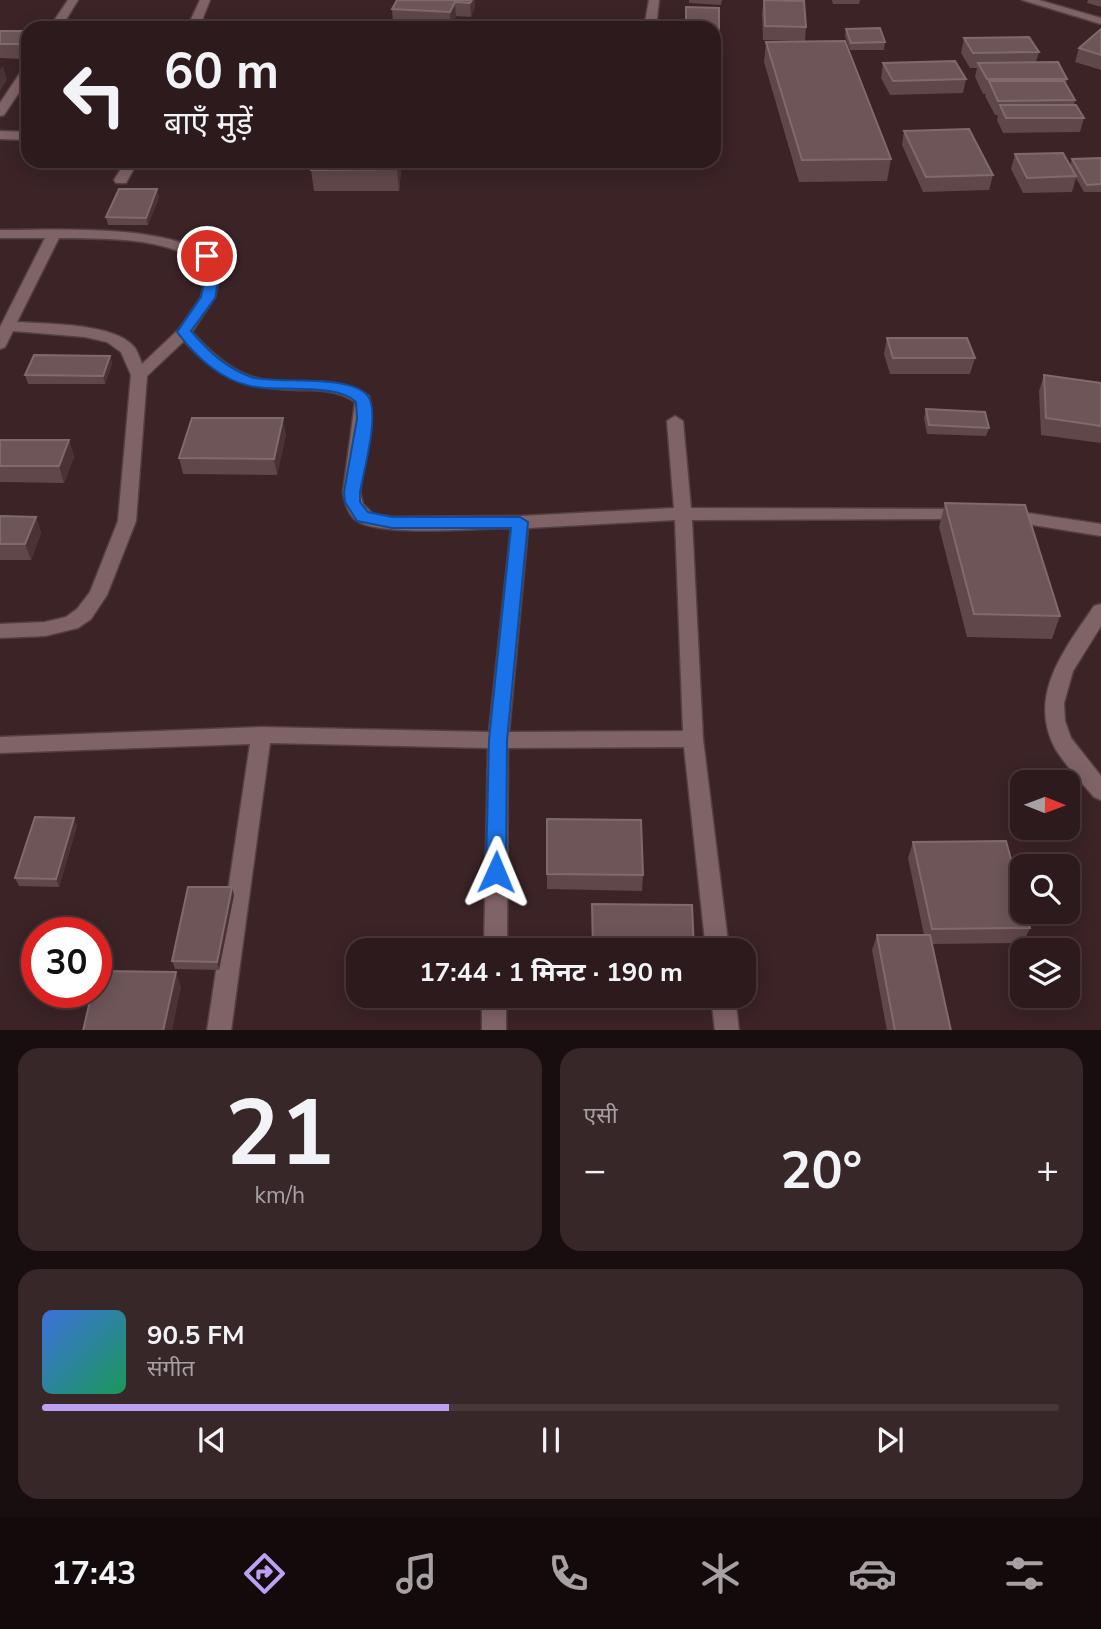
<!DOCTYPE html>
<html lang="hi">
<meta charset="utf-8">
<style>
body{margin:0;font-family:"Nunito Sans","Noto Sans Devanagari",sans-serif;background:#382729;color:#f1f3f6;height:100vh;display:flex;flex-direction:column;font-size:26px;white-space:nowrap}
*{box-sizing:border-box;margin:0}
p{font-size:23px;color:#a6a1a3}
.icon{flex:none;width:38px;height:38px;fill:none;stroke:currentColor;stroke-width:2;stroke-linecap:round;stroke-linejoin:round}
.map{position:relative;height:1030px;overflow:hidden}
.panel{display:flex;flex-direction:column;gap:18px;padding:18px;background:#180e0f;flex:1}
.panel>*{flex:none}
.banner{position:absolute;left:21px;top:21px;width:700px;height:147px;border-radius:21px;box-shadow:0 4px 18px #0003,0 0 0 2px #48383b;background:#2c1a1c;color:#f1f3f6;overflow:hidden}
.needle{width:46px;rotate:91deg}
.fabs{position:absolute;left:1010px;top:770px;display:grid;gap:14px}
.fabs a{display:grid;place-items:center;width:70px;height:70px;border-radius:14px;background:#2c1a1c;box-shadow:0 4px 18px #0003,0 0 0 2px #48383b;font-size:35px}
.speed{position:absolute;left:21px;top:917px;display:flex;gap:14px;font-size:35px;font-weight:700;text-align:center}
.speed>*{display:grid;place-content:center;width:91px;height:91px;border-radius:50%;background:#2c1a1c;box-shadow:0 4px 18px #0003,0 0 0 2px #48383b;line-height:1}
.speed .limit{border:10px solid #d22;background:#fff;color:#111}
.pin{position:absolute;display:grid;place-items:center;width:60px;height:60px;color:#fff;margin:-30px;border:4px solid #fff;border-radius:50%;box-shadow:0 2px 7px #0007}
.me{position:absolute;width:77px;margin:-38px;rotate:1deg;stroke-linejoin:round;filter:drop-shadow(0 0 5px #0008)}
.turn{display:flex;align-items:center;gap:24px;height:147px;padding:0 28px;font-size:32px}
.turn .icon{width:91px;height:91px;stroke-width:2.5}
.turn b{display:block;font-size:49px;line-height:60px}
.big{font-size:52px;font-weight:700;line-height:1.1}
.panel .widget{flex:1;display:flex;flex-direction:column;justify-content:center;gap:10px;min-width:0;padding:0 24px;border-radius:21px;background:#382729}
.panel .dial{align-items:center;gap:0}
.dial b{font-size:91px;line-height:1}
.song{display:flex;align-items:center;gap:21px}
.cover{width:84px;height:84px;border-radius:10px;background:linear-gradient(135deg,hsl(220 70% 55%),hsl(150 70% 35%))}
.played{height:7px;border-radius:4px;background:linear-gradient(90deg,#bca0f2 40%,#48383b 40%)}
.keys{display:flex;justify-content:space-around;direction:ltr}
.heat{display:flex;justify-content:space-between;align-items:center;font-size:38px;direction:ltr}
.panel .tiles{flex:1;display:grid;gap:18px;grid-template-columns:1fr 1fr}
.widget:last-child{grid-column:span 2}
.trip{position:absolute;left:346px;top:938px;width:410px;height:70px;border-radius:21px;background:#2c1a1c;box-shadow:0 4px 18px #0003,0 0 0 2px #48383b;font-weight:700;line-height:70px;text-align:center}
.tab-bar{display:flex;height:112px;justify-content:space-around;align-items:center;background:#120a0b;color:#a6a1a3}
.tab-bar .icon{width:49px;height:49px}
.tab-bar .selected{color:#bca0f2}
.tab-bar b{font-size:32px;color:#f1f3f6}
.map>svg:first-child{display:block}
</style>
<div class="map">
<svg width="1101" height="1031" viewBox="0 0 1101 1031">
<rect width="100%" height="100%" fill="#3b2326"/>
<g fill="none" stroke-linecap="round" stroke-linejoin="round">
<!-- service casing -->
<g stroke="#543f42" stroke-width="3">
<polygon id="service" points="649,0 659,0 656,28 644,28"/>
</g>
<!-- minor casing -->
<g stroke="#543f42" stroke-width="3">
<g id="minor">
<polygon points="68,0 78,0 61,28 49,28"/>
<polygon points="200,0 210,0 199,28 187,28"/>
<polygon points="28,66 28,79 4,115 0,116 0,103 24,67"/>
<polygon points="0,131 28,132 28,140 0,139"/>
<polygon points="126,161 138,161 126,183 116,183 114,180"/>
<path d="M0,230C55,230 185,222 222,266L215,297L192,332C208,349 225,366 247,375C287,390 331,370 369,396L371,412L360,492L363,504L373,514L392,517L520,516L674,508L667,421L675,416L683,421L691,508L972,509L975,513L972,517L966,519L692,520L703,739L729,950H706L684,747L508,748L507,950H484L488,748L270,743L231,1031H207L250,744L0,753V737L261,727L489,732L511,528C477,528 383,537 357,521C348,515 345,503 343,492L355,402C338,390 318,390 298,390C246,389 219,380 184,341L147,376L136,521L107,595L91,619L78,628L45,636L0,638V624L45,622L66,617L77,609L90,592L118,521L131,375L121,352L107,342L85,337L13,331L5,347L0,349V327L45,238H0ZM59,238C108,239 167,236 208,267L201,297L179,329L142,364C140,359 138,352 135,348C117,323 46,324 17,322ZM675,520L683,731L509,732L528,528Z"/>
<polygon points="1008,510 1101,524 1101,536 1002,520 999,516 1002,512"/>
<path d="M1101,604V626L1073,671L1064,703L1065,721L1071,738L1101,776V800L1094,797C1081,782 1067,767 1056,750C1026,696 1065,649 1094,606Z"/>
<rect x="482" y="996" width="24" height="35"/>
<polygon points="711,996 735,996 739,1031 715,1031"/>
</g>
</g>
<!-- tertiary casing -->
<g stroke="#543f42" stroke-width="3">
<polygon id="tertiary" points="1022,0 1039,0 1101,18 1101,24"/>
</g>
<!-- service -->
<use href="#service" fill="#806366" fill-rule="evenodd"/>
<!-- minor -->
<use href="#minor" fill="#806366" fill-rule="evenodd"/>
<!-- tertiary -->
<use href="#tertiary" fill="#806366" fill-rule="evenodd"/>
</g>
<!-- wall -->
<g fill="#60474a">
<polygon points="397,0 475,0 475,6 471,17 456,16 451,26 393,23 392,9"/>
<polygon points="689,0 722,0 721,5 689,3"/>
<polygon points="764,0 806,27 805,41 891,159 887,181 799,182 764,62 766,42 804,41 763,40 762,13"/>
<polygon points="832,0 860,0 859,4 833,4"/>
<polygon points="1088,0 1101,0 1101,7 1087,3"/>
<polygon points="714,28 719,30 718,37 714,37"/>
<polygon points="846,29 885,42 884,50 850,50 845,36"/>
<polygon points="1101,29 1101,70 1075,62 1079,48"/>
<polygon points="0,31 28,31 28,51 22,59 0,58"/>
<polygon points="964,38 1039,52 1036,62 1067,79 1066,84 1075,100 1074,105 1084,118 1080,132 1003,133 997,120 998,115 995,115 985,96 986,94 983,94 975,77 977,68 970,68 961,53"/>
<polygon points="883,63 966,79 963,93 890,95 881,78"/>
<polygon points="904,131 993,175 989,190 923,192 902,145"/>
<polygon points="1015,154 1070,165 1072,159 1101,158 1101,192 1084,192 1076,178 1072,192 1023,193 1011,169"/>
<polygon points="402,161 399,191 314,191 311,170"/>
<polygon points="157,189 159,197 148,225 108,225 106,217"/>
<polygon points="887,338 975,358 970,374 890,374 884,354"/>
<polygon points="110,356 112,364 105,384 28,384 25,375"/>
<polygon points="1044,375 1101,383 1101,443 1041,435 1039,391"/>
<polygon points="926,409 989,428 986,436 927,434 924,418"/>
<polygon points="286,435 277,475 183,474 179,458"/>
<polygon points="0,440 69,440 74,457 64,483 0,482"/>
<polygon points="945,503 1060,616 1052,639 967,637 939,527"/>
<polygon points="0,516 36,517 41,533 31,560 0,560"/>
<polygon points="547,819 643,875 642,891 547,889"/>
<polygon points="77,826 59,887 19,886 15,878"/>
<polygon points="913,842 1030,928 1023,943 932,944 951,1031 887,1031 872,950 877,935 924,935 908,858"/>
<polygon points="234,895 219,970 175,969 172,961"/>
</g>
<!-- shaded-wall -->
<g fill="#4b3235">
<polygon points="472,0 475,0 475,6 471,17 470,3"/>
<polygon points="455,2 456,16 451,26 450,12"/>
<polygon points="28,31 28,51 22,59 19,44"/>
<polygon points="3,66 7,80 0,91 0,70"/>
<polygon points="398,161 402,161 399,191 397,169"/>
<polygon points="157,189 159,197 148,225 146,218"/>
<polygon points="110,356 112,364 105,384 103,376"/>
<polygon points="283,418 286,435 277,475 274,459"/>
<polygon points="69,440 74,457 64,483 59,466"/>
<polygon points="36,517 41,533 31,560 25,544"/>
<polygon points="74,818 77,826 59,887 56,879"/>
<polygon points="232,887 234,895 219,970 217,962"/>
<polygon points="176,972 181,987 172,1031 163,1031"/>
</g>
<!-- building -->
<g fill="#6e5658" stroke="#816a6c" stroke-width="2">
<polygon points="397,0 472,0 470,3 455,2 450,12 392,9"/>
<polygon points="764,0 804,1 806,27 765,26"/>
<polygon points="686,7 719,8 719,30 714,29 714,28 686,28"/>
<polygon points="880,28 885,42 851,43 846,29"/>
<polygon points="1101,29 1101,55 1079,48"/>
<polygon points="0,31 28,31 19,44 0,44"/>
<polygon points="1029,37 1039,52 973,53 964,38"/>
<polygon points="845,41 891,159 802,160 766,42"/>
<polygon points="955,61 966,79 893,81 883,63"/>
<polygon points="1058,62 1067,79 987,79 978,63"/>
<polygon points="989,81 1064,81 1075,100 998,101"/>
<polygon points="1000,105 1076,105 1084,118 1006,118"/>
<polygon points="969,129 993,175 926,177 904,131"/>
<polygon points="1063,153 1076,176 1027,178 1015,154"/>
<polygon points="1101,158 1101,184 1087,185 1072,159"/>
<polygon points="313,161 398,161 397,169 311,170"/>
<polygon points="119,189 157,189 146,218 106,217"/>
<polygon points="887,338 967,338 975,358 893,358"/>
<polygon points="34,355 110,356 103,376 25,375"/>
<polygon points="1044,375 1101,383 1101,426 1046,418"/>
<polygon points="926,409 985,412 989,428 929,425"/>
<polygon points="192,418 283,418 274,459 179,458"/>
<polygon points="0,440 69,440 59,466 0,466"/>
<polygon points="945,503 1025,505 1060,616 974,614"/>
<polygon points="0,516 36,517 25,544 0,544"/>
<polygon points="35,817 74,818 56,879 15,878"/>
<polygon points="547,819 641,820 643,875 547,874"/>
<polygon points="1006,841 1022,899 1022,912 1025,912 1030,928 932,929 913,842"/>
<polygon points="188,887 232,887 217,962 172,961"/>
<polygon points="592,904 692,905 694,950 593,950"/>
<polygon points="877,935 930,935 951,1031 895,1031"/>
<polygon points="98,971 176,972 163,1031 83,1031 92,992 96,992 96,977"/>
</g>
<!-- route -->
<path fill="#1a73e8" stroke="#114b97" stroke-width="2" d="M207,252L211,253L221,266L215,298L191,331C209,352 225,367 251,377C275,385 360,372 370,400C378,420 364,470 360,492V502L368,512L392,517H520L528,522L507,740L506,872L503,878L496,880L489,878L486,872L489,740L511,528H392L357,521L345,502L344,492L357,419L356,402C336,382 277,393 250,386C219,379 196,357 177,332L201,297L208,266L200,256Z"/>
</svg>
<div class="fabs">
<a><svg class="needle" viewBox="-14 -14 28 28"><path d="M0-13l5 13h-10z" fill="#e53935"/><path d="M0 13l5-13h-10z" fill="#a6a1a3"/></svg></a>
<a><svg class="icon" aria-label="search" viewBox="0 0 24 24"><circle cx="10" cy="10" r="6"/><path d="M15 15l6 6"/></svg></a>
<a><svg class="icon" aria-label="layers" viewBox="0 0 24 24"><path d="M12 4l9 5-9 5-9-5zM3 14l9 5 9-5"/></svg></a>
</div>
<div class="speed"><div class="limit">30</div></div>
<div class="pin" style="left:207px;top:256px;background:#d93025"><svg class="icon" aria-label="arrive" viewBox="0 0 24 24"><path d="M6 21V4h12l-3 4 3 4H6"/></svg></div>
<svg class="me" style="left:496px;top:872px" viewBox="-20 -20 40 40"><path d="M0-17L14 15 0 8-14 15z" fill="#1a73e8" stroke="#fff" stroke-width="4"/></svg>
<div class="trip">17:44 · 1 मिनट · 190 m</div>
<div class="banner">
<div class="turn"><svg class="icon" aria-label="left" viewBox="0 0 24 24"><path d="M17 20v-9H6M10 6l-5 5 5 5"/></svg><div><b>60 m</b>बाएँ मुड़ें</div></div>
</div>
</div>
<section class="panel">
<div class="tiles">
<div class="widget dial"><b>21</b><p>km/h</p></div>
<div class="widget"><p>एसी</p>
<div class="heat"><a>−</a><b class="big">20°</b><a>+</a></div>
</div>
<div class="widget">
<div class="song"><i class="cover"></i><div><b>90.5 FM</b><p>संगीत</p></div></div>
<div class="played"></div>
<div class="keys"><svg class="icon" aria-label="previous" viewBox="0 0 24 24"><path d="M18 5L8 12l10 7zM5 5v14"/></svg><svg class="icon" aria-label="pause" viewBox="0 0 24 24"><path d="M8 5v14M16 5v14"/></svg><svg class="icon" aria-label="next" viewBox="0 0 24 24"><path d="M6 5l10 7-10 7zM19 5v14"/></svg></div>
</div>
</div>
</section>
<nav class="tab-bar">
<b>17:43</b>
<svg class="icon selected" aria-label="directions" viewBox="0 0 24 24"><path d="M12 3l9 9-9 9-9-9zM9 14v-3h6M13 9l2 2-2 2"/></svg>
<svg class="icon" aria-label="music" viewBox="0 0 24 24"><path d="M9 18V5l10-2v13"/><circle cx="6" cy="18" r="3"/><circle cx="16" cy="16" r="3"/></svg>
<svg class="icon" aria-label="phone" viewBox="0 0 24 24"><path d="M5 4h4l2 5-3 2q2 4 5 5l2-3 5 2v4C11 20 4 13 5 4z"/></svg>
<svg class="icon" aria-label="climate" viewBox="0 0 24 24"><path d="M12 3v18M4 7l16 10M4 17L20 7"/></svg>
<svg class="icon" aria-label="car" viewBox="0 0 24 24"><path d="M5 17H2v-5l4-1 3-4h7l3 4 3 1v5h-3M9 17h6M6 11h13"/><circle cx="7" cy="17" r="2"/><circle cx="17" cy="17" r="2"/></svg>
<svg class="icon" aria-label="filters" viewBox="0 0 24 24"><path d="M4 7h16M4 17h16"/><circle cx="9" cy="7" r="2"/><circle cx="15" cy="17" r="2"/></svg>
</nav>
